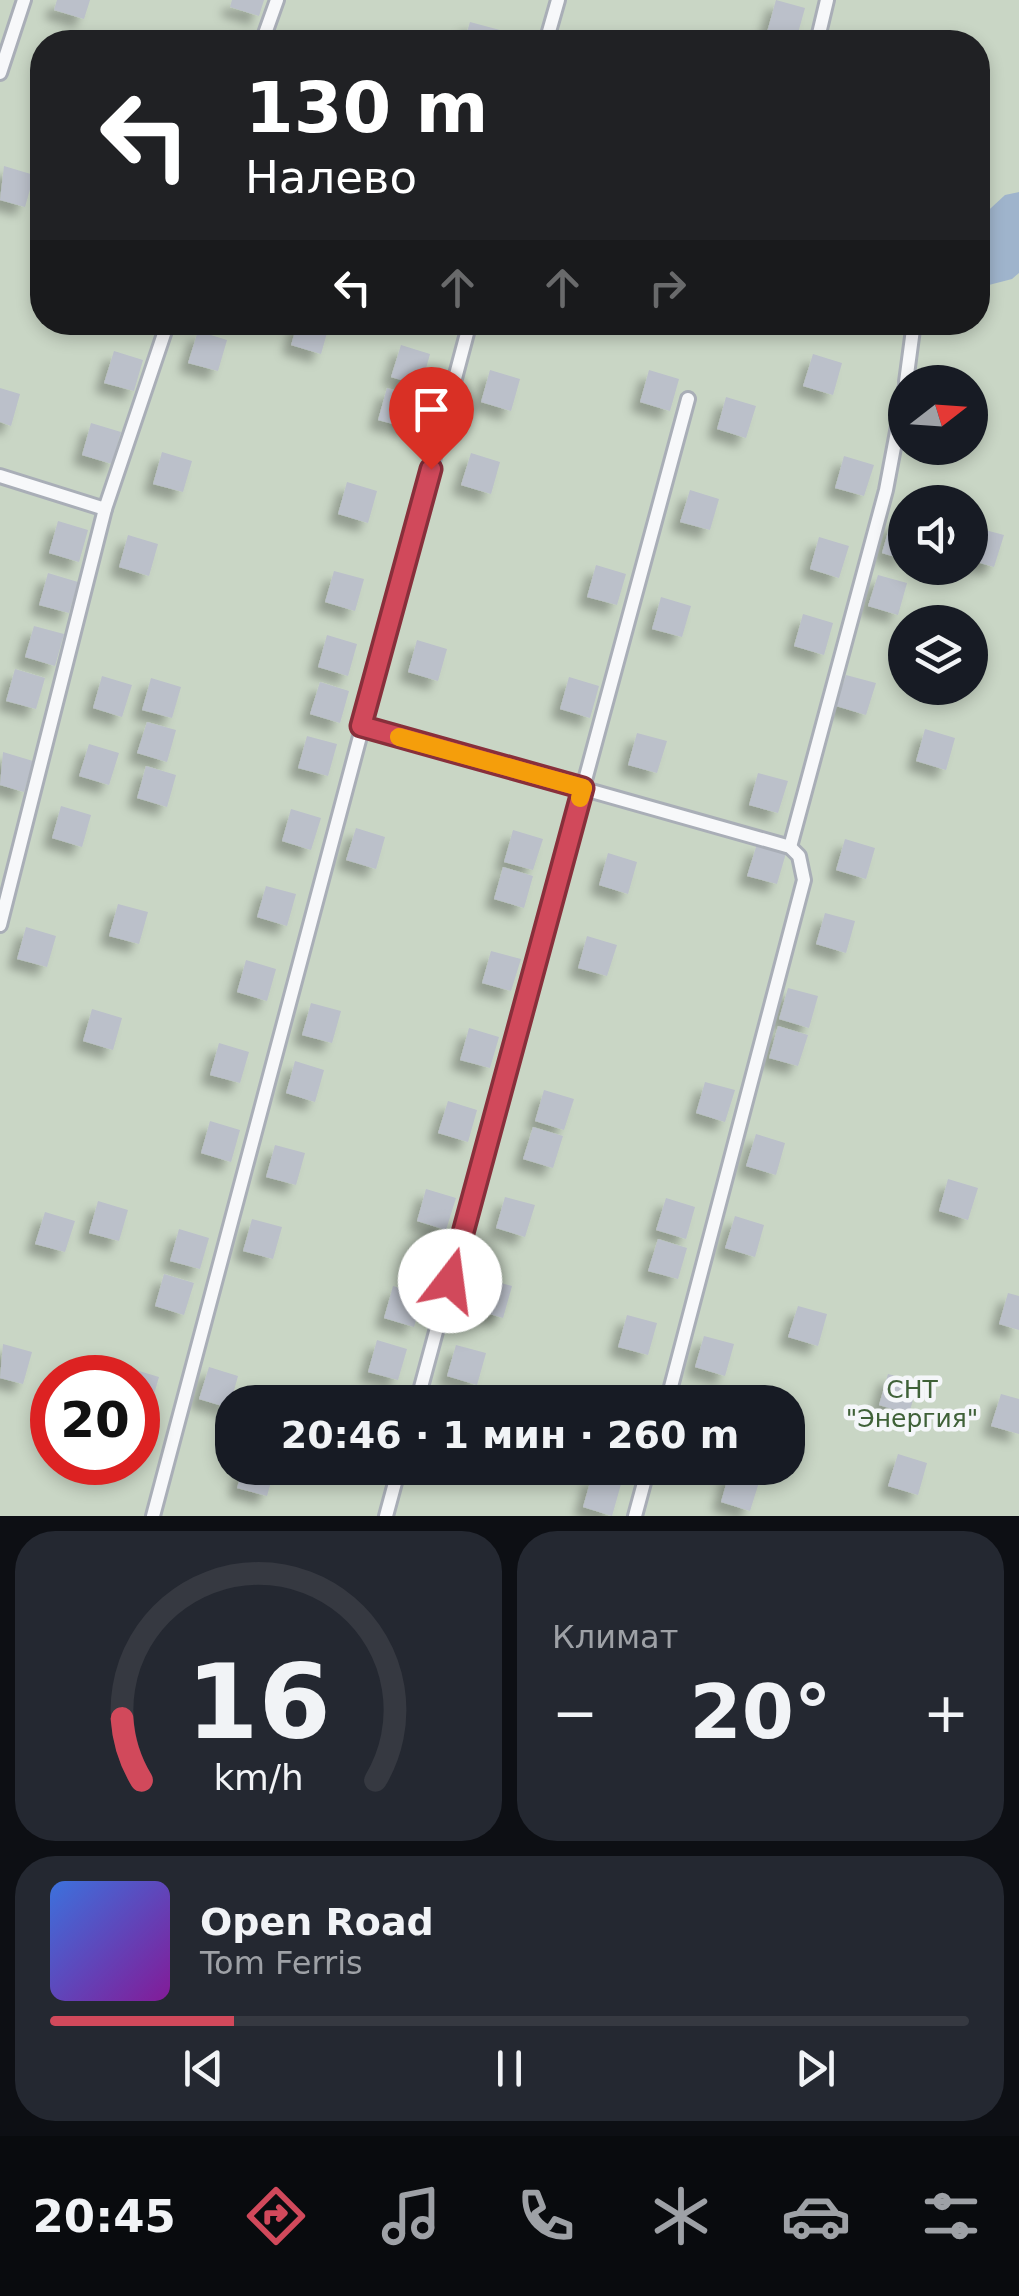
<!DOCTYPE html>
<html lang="ru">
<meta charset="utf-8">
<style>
body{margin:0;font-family:"DejaVu Sans",sans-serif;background:#242831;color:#f1f3f6;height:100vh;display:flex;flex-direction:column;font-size:38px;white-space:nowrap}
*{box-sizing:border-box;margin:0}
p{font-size:32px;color:#9ea1a6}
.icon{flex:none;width:55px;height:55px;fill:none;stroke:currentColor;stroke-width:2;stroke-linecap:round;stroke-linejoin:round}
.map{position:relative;height:1516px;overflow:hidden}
.panel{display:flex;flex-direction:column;gap:15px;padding:15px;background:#0d0f14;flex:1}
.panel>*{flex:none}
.guide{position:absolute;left:30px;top:30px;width:960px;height:305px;border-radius:40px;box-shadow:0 5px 15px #0003;background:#202124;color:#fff;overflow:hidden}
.needle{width:65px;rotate:73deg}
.controls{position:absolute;left:888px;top:365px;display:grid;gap:20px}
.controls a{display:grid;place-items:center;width:100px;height:100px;border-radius:50%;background:#171b24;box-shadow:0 5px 15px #0003;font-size:50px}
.speed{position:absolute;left:30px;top:1355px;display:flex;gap:20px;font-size:50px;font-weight:700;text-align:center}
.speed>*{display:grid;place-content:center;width:130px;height:130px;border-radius:50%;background:#171b24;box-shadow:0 5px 15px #0003;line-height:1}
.speed .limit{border:15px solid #d22;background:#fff;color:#111}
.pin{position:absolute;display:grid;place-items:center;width:85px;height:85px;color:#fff;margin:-102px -42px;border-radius:50% 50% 50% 0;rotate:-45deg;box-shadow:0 0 10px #0007}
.pin .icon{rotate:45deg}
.me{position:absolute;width:110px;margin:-55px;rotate:15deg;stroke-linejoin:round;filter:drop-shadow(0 0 8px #0008)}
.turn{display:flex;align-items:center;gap:35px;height:210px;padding:0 50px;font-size:45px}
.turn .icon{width:130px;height:130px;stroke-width:2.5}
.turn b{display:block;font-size:70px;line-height:85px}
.lanes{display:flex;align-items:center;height:95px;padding:0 50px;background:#0003;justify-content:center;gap:50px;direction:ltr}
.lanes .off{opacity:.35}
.big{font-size:75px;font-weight:700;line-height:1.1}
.panel .tile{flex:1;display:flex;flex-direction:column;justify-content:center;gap:15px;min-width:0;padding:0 35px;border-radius:40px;background:#242831}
.panel .dial{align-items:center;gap:0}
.dial svg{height:260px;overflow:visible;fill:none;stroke:#363941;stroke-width:7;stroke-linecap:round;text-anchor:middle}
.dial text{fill:#f1f3f6;stroke:none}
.song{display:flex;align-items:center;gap:30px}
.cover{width:120px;height:120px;border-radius:15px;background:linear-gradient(135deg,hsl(220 70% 55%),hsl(290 70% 35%))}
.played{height:10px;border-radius:5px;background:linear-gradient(90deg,#d1495b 20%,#363941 20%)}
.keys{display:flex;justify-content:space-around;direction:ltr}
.heat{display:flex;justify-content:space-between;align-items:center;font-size:55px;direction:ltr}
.panel .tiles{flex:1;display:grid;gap:15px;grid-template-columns:1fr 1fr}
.tile:last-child{grid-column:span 2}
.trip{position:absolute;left:215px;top:1385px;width:590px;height:100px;border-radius:40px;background:#171b24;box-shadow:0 5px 15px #0003;font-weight:700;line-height:100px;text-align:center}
.menu{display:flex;height:160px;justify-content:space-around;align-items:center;background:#090b0e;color:#9ea1a6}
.menu .icon{width:70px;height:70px}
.menu .selected{color:#d1495b}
.menu b{font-size:45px;color:#f1f3f6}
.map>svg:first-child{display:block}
</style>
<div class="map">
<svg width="1019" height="1516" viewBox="0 0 1019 1516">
<defs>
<filter id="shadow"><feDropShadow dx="-9" dy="9" stdDeviation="5" flood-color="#0004"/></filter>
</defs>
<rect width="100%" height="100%" fill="#e4e7ec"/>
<!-- green -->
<path fill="#c9d6c5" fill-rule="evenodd" d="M0,0H1019V1516H0ZM42,42H978V322H42ZM905,382H970V448H905ZM905,502H970V568H905ZM905,622H970V688H905ZM52,1378H138V1462H52ZM232,1402H788V1468H232Z"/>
<!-- water -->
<polygon fill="#9fb4cc" points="1019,192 1019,273 1012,279 985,286 978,281 978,220 1005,195"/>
<!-- building -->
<g fill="#bbc0ca" filter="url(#shadow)">
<polygon points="57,0 90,0 84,19 54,10"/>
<polygon points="232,0 264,0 259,16 230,7"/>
<polygon points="776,0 805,8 796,40 767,32"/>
<polygon points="470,22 500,30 496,42 464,42"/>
<polygon points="4,166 34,175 25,207 0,200"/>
<polygon points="298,322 330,322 321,354 291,345"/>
<polygon points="198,331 227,340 218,371 188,363"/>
<polygon points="401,345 430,354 421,386 391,377"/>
<polygon points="114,351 143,360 134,391 104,383"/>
<polygon points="813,354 842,363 833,395 803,386"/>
<polygon points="490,370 520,379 511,411 481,402"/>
<polygon points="649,370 679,379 670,411 640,402"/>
<polygon points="0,388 20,394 11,426 0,422"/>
<polygon points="387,388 417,397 408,428 378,420"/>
<polygon points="726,397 756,406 746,438 717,429"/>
<polygon points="91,423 121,432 112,464 82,455"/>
<polygon points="162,452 192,461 183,492 153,484"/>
<polygon points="471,453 500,462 491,494 461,485"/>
<polygon points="844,456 874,465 864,496 835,488"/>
<polygon points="347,482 377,491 368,523 338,514"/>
<polygon points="690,490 719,499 710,530 680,522"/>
<polygon points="58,521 88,530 79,562 49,553"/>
<polygon points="891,521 905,525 905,560 882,553"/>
<polygon points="974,527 1004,535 994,567 970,560"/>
<polygon points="128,535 158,544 149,576 119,567"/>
<polygon points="819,537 849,546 839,578 810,569"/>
<polygon points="596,565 626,574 617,605 587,597"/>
<polygon points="334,571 364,579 355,611 325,602"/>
<polygon points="48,573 78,582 69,613 39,605"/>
<polygon points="878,575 907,583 898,615 868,606"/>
<polygon points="661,597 691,606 682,637 652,629"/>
<polygon points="803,614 833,623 824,655 794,646"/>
<polygon points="34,626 64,634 55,666 25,657"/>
<polygon points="327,635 357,644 348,676 318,667"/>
<polygon points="417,640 447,649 438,681 408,672"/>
<polygon points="15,669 45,678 36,709 6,701"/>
<polygon points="846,675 876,683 866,715 836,706"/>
<polygon points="102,676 132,685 122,717 93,708"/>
<polygon points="569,677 599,686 590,718 560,709"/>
<polygon points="151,678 181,687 172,718 142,710"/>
<polygon points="320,682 349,691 340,723 310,714"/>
<polygon points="147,722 176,730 167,762 137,753"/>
<polygon points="925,729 955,738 946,770 916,761"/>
<polygon points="637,733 667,741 657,773 628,765"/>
<polygon points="307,736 337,744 328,776 298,768"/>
<polygon points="89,744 119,753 109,785 79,776"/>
<polygon points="3,752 33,761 24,792 0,785"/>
<polygon points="146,766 176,775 167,807 137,798"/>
<polygon points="758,773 788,781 778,813 749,805"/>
<polygon points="61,806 91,815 82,847 52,838"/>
<polygon points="291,809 321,818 311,850 282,841"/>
<polygon points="356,828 385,837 376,869 346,860"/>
<polygon points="513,830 543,839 533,870 504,862"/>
<polygon points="845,839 875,848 866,879 836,870"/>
<polygon points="757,844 786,853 777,884 747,876"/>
<polygon points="608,853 637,862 628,894 599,885"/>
<polygon points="503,867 533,876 524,908 494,899"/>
<polygon points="266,886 296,894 287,926 257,917"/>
<polygon points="118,904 148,912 139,944 109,936"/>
<polygon points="825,913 855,921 846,953 816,944"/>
<polygon points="26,927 56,936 47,967 17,959"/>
<polygon points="587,936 617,945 607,976 578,968"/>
<polygon points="491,951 521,959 511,991 482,983"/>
<polygon points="246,960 276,969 267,1001 237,992"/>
<polygon points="788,988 818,996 809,1028 779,1019"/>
<polygon points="311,1003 341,1011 332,1043 302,1035"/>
<polygon points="92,1009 122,1018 113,1050 83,1041"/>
<polygon points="778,1026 808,1035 798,1066 769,1058"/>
<polygon points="469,1028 499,1037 490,1068 460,1060"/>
<polygon points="219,1043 249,1052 240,1083 210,1075"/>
<polygon points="295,1061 324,1070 315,1102 286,1093"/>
<polygon points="705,1082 735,1090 725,1122 696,1113"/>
<polygon points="544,1090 574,1099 564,1130 535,1121"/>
<polygon points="448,1101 477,1110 468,1142 438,1133"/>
<polygon points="210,1121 240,1130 231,1162 201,1153"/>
<polygon points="533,1127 563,1136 553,1168 523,1159"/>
<polygon points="756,1134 785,1143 776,1175 746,1166"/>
<polygon points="275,1145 305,1153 296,1185 266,1177"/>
<polygon points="948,1179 978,1188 968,1220 939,1211"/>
<polygon points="426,1189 456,1198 446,1230 417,1221"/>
<polygon points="505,1197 535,1205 525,1237 496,1228"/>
<polygon points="666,1198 695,1207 686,1239 656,1230"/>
<polygon points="98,1201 128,1210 119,1241 89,1233"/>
<polygon points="45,1212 75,1221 65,1252 35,1244"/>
<polygon points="735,1216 764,1225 755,1257 725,1248"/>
<polygon points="252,1219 282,1227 273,1259 243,1251"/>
<polygon points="179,1229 209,1238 200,1269 170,1261"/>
<polygon points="658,1239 687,1248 678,1279 648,1271"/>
<polygon points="164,1274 194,1283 184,1315 155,1306"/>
<polygon points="482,1278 512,1286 503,1318 473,1309"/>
<polygon points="393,1286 423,1295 414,1327 384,1318"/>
<polygon points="1008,1293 1019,1296 1019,1330 999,1324"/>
<polygon points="798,1306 827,1314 818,1346 788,1337"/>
<polygon points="627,1315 657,1323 648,1355 618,1347"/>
<polygon points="704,1336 734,1344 725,1376 695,1367"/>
<polygon points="377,1340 407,1349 398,1380 368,1372"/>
<polygon points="3,1344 32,1352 23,1384 0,1378"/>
<polygon points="456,1345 486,1353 477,1385 447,1376"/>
<polygon points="209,1367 238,1376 229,1408 199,1399"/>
<polygon points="129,1368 159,1377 150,1408 138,1404 138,1378 127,1378"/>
<polygon points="888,1374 918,1382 909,1414 879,1405"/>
<polygon points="1001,1394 1019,1399 1019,1434 991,1426"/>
<polygon points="898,1454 927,1463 918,1495 888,1486"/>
<polygon points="243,1468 275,1468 267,1496 237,1488"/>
<polygon points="730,1470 760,1479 750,1511 721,1502"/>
<polygon points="592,1475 621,1484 612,1516 583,1507"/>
</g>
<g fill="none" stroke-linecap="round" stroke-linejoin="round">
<!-- service casing -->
<g stroke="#a9aeb7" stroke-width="18">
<g id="service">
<polyline points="262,42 277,0"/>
<polyline points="546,42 558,0"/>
<polyline points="817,42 827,0"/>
<polyline points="0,73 24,0"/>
<polyline points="906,382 914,322"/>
<polyline points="0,476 105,509"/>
<polyline points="361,726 790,847 799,856 804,880 667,1402"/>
<polyline points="790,847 886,490 905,389"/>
<polyline points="0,925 105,509 168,322"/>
<polyline points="417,1402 688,399"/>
<polyline points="153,1516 470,322"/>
<polyline points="386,1516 399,1468"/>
<polyline points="635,1516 648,1468"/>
</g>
</g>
<!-- service -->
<use href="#service" stroke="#f7f8fa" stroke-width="12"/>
</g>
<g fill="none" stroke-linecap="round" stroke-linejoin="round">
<!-- route casing -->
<g stroke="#882f3b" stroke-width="25">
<polyline id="route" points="431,469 361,726 583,788 450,1281"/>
</g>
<!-- route -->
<use href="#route" stroke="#d1495b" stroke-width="18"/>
<!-- slow -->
<polyline stroke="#f59e0b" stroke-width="18" points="399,737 583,788 580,798"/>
</g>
<g text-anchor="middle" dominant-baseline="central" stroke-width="9" stroke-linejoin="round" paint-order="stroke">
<!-- park labels -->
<g font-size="25" fill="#3f6138" stroke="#f4f6f9">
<text x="912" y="1389">СНТ<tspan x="912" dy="29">"Энергия"</tspan></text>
</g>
</g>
</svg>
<div class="controls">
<a><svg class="needle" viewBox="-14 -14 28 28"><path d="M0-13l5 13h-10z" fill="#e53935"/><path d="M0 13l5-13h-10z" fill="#9ea1a6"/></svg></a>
<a><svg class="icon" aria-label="sound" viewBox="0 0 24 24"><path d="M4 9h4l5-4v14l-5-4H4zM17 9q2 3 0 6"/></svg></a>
<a><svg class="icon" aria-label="layers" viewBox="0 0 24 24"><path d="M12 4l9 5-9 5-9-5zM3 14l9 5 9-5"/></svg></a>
</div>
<div class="speed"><div class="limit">20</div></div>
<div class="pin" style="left:431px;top:469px;background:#d93025"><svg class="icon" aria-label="arrive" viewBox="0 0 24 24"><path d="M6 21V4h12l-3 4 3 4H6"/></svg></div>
<svg class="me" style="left:450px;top:1281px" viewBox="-20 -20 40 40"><circle r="19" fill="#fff"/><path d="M0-13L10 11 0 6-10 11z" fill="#d1495b"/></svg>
<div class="trip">20:46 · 1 мин · 260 m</div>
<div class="guide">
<div class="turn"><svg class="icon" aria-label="left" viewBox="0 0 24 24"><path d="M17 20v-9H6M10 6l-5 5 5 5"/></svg><div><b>130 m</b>Налево</div></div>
<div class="lanes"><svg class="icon" aria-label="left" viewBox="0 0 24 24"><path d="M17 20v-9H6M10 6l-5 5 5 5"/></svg><svg class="icon off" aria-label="ahead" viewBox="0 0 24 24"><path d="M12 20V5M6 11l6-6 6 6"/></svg><svg class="icon off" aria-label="ahead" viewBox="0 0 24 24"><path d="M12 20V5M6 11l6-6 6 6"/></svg><svg class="icon off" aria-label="right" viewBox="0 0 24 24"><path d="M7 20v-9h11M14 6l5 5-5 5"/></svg></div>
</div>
</div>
<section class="panel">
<div class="tiles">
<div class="tile dial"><svg viewBox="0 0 100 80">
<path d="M14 69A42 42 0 1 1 86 69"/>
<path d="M14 69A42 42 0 0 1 8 50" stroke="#d1495b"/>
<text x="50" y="56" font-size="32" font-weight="700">16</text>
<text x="50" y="72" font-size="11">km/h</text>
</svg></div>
<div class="tile"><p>Климат</p>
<div class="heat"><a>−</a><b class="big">20°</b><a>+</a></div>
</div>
<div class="tile">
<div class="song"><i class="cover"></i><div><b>Open Road</b><p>Tom Ferris</p></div></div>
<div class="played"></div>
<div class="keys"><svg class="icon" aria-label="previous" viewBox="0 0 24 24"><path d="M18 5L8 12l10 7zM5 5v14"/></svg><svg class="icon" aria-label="pause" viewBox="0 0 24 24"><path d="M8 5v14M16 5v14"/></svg><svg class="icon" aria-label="next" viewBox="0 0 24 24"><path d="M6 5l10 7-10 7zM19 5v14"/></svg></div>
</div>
</div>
</section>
<nav class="menu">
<b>20:45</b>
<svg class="icon selected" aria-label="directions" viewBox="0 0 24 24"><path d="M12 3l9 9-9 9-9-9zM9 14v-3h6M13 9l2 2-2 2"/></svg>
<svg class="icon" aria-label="music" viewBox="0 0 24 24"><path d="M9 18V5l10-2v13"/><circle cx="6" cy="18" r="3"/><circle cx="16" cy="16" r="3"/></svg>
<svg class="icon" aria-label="phone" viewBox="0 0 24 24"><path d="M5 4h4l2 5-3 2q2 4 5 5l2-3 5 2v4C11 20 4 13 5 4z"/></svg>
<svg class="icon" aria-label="climate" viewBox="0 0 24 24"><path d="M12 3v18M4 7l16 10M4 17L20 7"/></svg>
<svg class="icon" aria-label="car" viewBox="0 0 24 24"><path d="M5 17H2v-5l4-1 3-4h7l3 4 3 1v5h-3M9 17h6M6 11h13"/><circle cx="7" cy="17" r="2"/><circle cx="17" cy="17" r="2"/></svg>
<svg class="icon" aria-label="filters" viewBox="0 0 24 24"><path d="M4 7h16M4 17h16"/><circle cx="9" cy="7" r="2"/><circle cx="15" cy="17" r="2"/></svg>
</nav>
